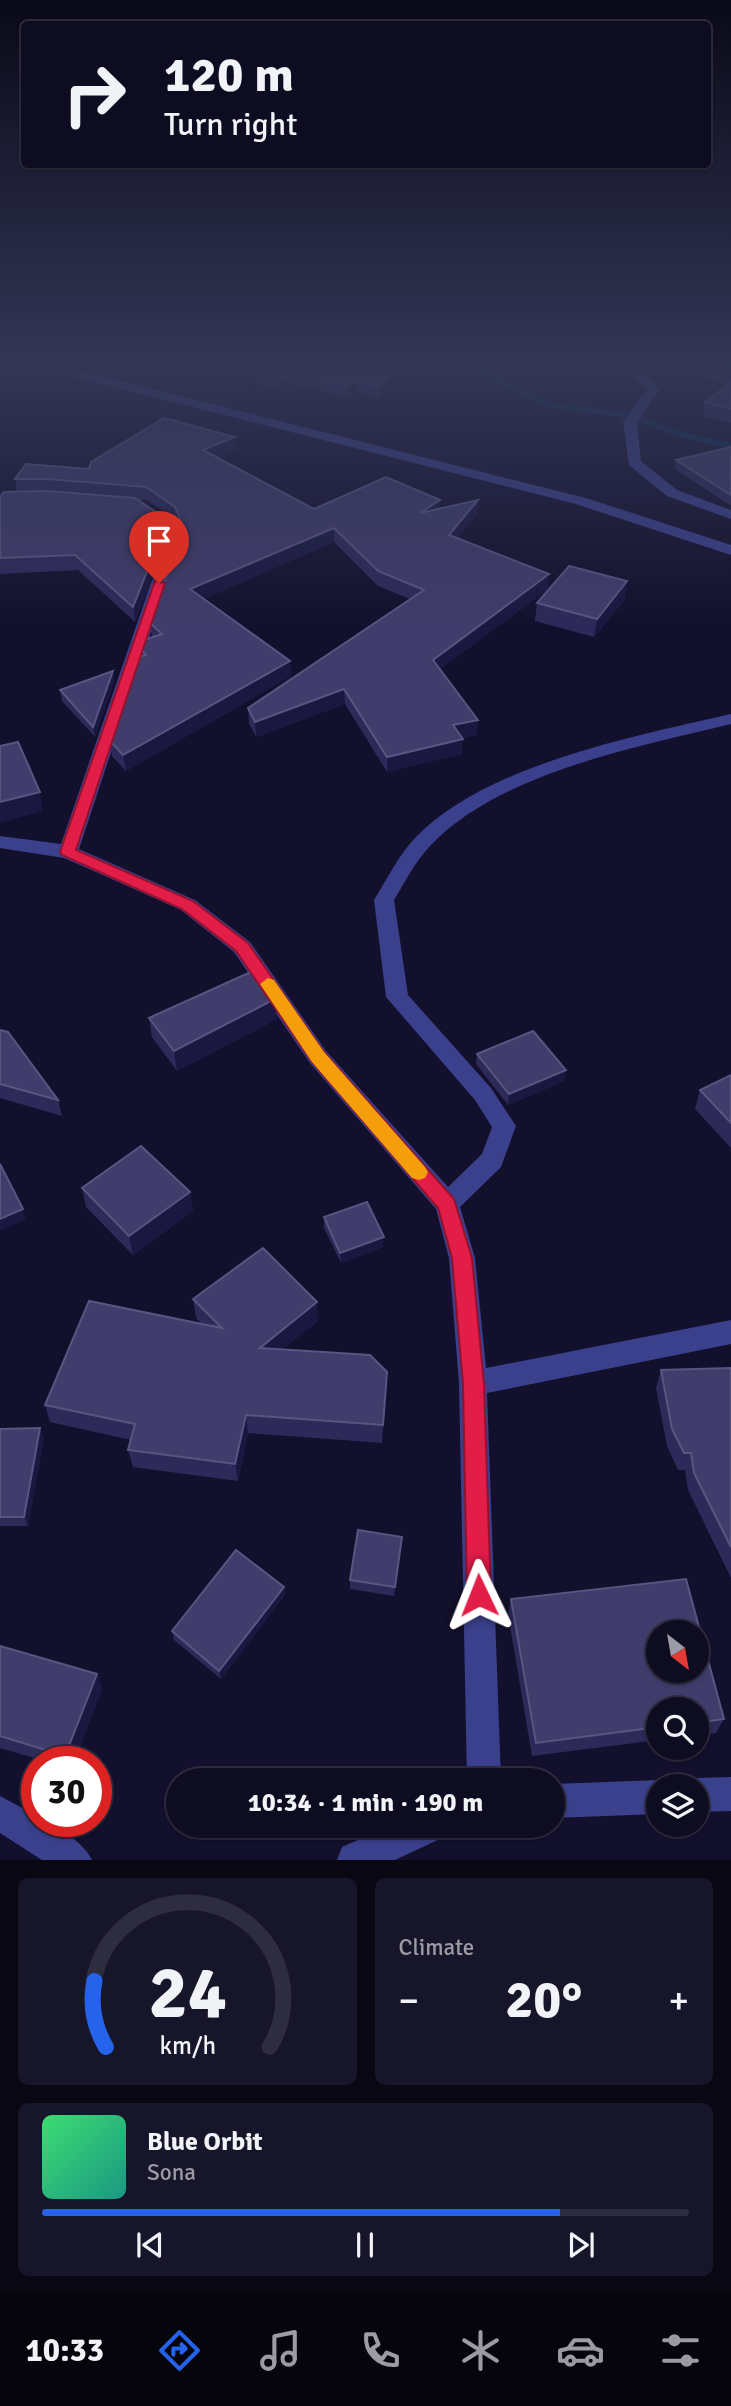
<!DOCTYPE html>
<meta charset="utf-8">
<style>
body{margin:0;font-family:Signika,sans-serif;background:#17152a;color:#f1f3f6;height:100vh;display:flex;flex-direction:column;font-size:26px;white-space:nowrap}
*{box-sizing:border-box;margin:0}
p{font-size:23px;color:#9b9ba5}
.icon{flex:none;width:38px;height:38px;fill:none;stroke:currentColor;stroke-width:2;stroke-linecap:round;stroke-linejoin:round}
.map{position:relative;height:1860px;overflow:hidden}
.sheet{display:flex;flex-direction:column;gap:18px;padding:18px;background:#080712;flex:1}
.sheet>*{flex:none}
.guide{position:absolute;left:21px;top:21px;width:690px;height:147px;border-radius:7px;box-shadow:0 2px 5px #0004,0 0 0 2px #2e2c3f;background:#0e0c21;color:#f1f3f6;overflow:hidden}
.needle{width:46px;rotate:149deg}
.controls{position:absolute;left:646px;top:1620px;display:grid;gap:14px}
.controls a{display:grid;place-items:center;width:63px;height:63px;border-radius:50%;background:#0e0c21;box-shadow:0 2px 5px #0004,0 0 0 2px #2e2c3f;font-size:35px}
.speed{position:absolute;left:21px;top:1746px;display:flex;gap:14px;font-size:35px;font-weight:700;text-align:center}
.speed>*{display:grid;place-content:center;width:91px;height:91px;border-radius:50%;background:#0e0c21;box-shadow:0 2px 5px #0004,0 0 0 2px #2e2c3f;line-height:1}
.speed .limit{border:10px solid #d22;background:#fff;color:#111}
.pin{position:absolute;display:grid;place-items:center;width:60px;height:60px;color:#fff;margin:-72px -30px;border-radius:50% 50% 50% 0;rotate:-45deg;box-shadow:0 0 7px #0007}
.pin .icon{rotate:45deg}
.me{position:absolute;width:77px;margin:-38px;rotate:358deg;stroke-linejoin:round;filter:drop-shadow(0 0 5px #0008)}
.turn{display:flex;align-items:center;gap:24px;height:147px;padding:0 28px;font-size:32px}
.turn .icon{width:91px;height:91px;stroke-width:2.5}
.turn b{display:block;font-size:49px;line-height:60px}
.big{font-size:52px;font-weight:800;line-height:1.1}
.sheet .card{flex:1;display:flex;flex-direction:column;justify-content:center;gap:10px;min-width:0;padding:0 24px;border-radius:10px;background:#17152a}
.sheet .dial{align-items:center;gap:0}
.dial svg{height:182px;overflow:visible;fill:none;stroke:#2e2c3f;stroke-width:7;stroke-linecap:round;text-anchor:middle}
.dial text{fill:#f1f3f6;stroke:none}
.song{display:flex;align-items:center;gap:21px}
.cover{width:84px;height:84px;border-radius:10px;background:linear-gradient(135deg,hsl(140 70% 55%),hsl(170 70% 35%))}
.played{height:7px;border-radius:4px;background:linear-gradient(90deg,#2563eb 80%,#2e2c3f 80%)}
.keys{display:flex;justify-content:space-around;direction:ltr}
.heat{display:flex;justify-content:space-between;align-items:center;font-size:38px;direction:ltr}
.sheet .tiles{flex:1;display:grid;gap:18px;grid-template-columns:1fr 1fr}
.card:last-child{grid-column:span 2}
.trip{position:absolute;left:166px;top:1768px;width:399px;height:70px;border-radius:35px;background:#0e0c21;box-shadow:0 2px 5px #0004,0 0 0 2px #2e2c3f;font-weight:800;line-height:70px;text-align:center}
.tab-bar{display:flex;height:112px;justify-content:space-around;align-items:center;background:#06050d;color:#9b9ba5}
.tab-bar .icon{width:49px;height:49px}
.tab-bar .on{color:#2563eb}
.tab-bar b{font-size:32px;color:#f1f3f6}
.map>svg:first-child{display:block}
</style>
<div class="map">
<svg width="731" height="1860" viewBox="0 0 731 1860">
<rect width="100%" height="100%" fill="#12102c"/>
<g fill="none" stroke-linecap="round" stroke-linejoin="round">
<!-- stream -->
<polygon fill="#0b2c50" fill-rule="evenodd" points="460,366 472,366 554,403 626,412 690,434 731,443 731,449 683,438 625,418 549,408"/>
<!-- minor -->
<g fill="#3a408c" fill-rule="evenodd">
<polygon points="30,366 69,368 586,498 731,545 731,555 576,504"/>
<path d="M616,366C637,366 647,374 660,390L637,422L641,461L677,490L731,510V519L667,496L629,465L623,422L647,390L636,378Z"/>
<path d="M138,502L174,522L183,541L167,583L79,849L195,900L250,942L326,1051L448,1187L482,1154L492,1127L475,1100L386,997L374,900C387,879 398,856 415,838C485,765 635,736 731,714V724C636,747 499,773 430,846C415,862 405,882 394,900L408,995L491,1088L516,1126L501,1167L460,1207L475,1258L486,1368L731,1320V1344L487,1393L501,1780H467L459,1383L449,1258L436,1209L310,1063L234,952L181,910L114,880L64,858L0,848V836L61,844L151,583L169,541L163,527L133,509L131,506L133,503Z"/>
<polygon points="731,1777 731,1811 696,1812 696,1787 682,1787 684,1783 696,1778"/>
<polygon points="658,1780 671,1787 658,1787 658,1814 553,1818 553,1784"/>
<path d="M0,1796L37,1816V1822C55,1822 85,1844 92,1860H42L0,1833Z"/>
<polygon points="392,1825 449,1825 444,1837 395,1860 337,1860 342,1847"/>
</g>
</g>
<!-- wall -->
<g fill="#2d2959">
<polygon points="412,366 380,398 356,391 348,397 292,384 280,389 253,381 253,370"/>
<polygon points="672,366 731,366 731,423 703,416 705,402 727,385"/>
<polygon points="731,447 731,506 675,469 676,460"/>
<polygon points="236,451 218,458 314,509 440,508 478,500 477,514 457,538 548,589 440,669 477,735 462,738 462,754 387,772 345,704 256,737 249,723 248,708 410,599 378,586 334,542 203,599 290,661 291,676 126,771 112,756 110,741 142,656 141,649 152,638 150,623 182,534 176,521 147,500 138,500 166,541 135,622 78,570 0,574 0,497 17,492 15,479"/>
<polygon points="625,599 594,637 535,621 537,603"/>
<polygon points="113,671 114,682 95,737 62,701 60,690"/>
<polygon points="149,1018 277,1019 177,1071 152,1037"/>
<polygon points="0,1030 58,1100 62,1116 0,1098"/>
<polygon points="477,1054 566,1070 564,1081 508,1105 476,1064"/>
<polygon points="731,1075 731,1148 695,1109 700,1090"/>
<polygon points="82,1188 190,1192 193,1211 133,1255 86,1207"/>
<polygon points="324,1217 383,1247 341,1263 324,1228"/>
<polygon points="193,1299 318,1321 282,1349 387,1372 382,1443 248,1433 238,1481 133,1467 128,1450 131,1440 50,1422 45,1405 202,1324 196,1318"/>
<polygon points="731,1368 731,1578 688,1490 685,1470 678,1470 667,1446 656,1388 661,1370"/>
<polygon points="0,1429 44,1438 28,1526 0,1526"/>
<polygon points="402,1537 394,1596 350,1589 350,1580"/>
<polygon points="285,1595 221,1679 174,1640 172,1631"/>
<polygon points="511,1599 724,1719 716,1733 696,1736 696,1710 658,1710 658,1740 532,1756 508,1614"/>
<polygon points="0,1646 97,1674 102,1689 74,1762 48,1762 0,1748"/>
</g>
<!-- shaded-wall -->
<g fill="#1a1740">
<polygon points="402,366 412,366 380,398 380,387"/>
<polygon points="291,373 292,384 280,389 279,378"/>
<polygon points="356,380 356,391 348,397 348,386"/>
<polygon points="235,437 236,451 205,463 203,450"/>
<polygon points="440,500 440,513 420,513"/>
<polygon points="478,500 477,514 449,549 449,535"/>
<polygon points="165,526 166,541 135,622 133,607"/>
<polygon points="334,528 334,542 191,604 190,589"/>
<polygon points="549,574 548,589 433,674 433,660"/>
<polygon points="627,581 625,599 594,637 597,619"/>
<polygon points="290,661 291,676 126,771 123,755"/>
<polygon points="113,671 114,682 95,737 93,727"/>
<polygon points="344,689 345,704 256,737 255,722"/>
<polygon points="478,720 477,735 452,741 453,725"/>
<polygon points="463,739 462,754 387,772 387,757"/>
<polygon points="40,792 43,811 0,823 0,802"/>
<polygon points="275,999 277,1019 177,1071 174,1051"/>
<polygon points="566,1070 564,1081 508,1105 509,1094"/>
<polygon points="190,1192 193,1211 133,1255 129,1236"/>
<polygon points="23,1209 26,1219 0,1231 0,1219"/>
<polygon points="384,1237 383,1247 341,1263 340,1253"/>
<polygon points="317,1302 318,1321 262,1366 260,1348"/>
<polygon points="387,1372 387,1390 382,1443 383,1425"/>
<polygon points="246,1415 248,1433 238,1481 235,1464"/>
<polygon points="40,1428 44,1438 28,1526 24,1517"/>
<polygon points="284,1587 285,1595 221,1679 219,1671"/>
<polygon points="97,1674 102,1689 74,1762 68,1762 65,1756"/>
</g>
<!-- building -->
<g fill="#403c6b" stroke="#585582" stroke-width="2" fill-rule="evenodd">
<polygon points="253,366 402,366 380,387 356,380 348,386 291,373 279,378 253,370"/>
<polygon points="715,366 731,366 731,372"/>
<polygon points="731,382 731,409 705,402"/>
<polygon points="164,418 235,437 203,450 314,509 386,477 440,500 420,513 478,500 449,535 549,574 433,660 478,720 453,725 463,739 387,757 344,689 255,722 248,708 424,590 378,571 334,528 190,589 290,661 123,755 110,741 138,657 146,655 141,649 144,640 162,634 150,623 184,528 175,507 146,487 48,479 15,479 26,464 89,469 91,462"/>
<polygon points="731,447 731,495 676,460"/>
<polygon points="47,491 135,498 159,514 165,526 133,607 75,555 0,558 0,497 4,492"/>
<polygon points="569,566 627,581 597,619 537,603"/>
<polygon points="113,671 93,727 60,690"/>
<polygon points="18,742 40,792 0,802 0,746"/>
<polygon points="255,970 275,999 174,1051 149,1018"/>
<polygon points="0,1030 8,1032 58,1100 0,1084"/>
<polygon points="533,1031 566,1070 509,1094 477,1054"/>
<polygon points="731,1075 731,1123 700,1090"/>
<polygon points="141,1146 190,1192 129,1236 82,1188"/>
<polygon points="0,1164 23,1209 0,1219"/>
<polygon points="367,1202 384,1237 340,1253 324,1217"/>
<polygon points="263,1248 317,1302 260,1348 370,1355 387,1372 383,1425 246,1415 235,1464 128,1450 135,1424 45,1405 89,1301 222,1328 193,1299"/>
<polygon points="731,1368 731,1547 694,1473 691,1453 684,1453 672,1429 661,1370"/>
<polygon points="40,1428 24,1517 0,1517 0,1429"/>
<polygon points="358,1530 402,1537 395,1587 350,1580"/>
<polygon points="236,1550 284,1587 219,1671 172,1631"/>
<path d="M686,1579L724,1719L696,1723V1710H658V1727L536,1743L511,1599ZM658,1633H696V1671H658Z"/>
<polygon points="0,1646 97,1674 65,1756 0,1736"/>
</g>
<!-- sky -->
<linearGradient id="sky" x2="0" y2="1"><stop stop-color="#0a0918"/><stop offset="0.58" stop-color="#333756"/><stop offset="1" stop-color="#333756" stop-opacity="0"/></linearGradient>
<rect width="731" height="627" fill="url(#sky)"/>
<!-- route -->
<polygon fill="#e11d48" stroke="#92132f" stroke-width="2" points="155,581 165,583 76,850 193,901 248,943 324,1052 454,1199 472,1258 484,1384 491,1595 488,1603 479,1607 471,1603 467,1595 463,1384 452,1258 438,1208 312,1062 236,951 182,909 62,855 60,852"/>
<!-- slow -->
<polygon fill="#f59e0b" points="268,978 274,980 324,1052 425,1167 428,1172 425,1178 419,1180 412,1178 312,1062 260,984"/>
</svg>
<div class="controls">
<a><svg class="needle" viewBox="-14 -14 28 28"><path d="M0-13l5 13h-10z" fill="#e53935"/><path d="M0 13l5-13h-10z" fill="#9b9ba5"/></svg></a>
<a><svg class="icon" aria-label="search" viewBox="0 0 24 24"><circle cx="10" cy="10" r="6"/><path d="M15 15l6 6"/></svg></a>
<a><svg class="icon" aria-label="layers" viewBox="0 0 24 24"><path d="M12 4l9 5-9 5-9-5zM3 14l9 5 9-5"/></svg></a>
</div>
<div class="speed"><div class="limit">30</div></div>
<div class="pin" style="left:159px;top:583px;background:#d93025"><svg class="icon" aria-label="arrive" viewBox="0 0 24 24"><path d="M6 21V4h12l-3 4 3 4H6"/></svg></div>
<svg class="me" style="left:479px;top:1595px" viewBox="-20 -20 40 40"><path d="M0-17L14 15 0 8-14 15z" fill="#e11d48" stroke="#fff" stroke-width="4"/></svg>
<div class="trip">10:34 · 1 min · 190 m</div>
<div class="guide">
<div class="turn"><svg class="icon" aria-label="right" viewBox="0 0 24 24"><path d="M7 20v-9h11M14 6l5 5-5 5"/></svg><div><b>120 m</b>Turn right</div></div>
</div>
</div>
<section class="sheet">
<div class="tiles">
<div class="card dial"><svg viewBox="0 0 100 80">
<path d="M14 69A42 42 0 1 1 86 69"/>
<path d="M14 69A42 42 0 0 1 9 40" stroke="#2563eb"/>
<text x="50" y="56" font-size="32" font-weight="700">24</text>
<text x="50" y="72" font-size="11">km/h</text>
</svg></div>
<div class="card"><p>Climate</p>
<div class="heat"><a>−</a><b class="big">20°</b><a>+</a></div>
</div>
<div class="card">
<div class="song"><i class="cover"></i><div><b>Blue Orbit</b><p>Sona</p></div></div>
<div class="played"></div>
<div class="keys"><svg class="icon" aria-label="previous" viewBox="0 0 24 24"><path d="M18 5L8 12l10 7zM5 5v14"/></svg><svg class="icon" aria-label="pause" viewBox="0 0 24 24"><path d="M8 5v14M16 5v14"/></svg><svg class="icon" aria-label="next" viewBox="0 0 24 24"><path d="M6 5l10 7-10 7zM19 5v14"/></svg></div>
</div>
</div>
</section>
<nav class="tab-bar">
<b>10:33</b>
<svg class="icon on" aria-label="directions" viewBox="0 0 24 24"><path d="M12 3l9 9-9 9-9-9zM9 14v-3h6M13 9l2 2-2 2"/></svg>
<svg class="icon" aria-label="music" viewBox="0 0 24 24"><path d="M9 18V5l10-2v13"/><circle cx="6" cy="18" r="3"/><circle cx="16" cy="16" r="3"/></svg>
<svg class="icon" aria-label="phone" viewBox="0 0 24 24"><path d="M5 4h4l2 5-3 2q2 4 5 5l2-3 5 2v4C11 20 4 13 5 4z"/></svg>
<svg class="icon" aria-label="climate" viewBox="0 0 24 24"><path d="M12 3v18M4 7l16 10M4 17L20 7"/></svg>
<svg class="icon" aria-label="car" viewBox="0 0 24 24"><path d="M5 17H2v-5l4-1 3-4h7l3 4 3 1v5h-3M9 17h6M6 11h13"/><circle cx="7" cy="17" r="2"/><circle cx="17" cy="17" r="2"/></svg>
<svg class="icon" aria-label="filters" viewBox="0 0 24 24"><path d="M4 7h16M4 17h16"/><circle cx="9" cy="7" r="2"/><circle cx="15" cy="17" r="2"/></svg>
</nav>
